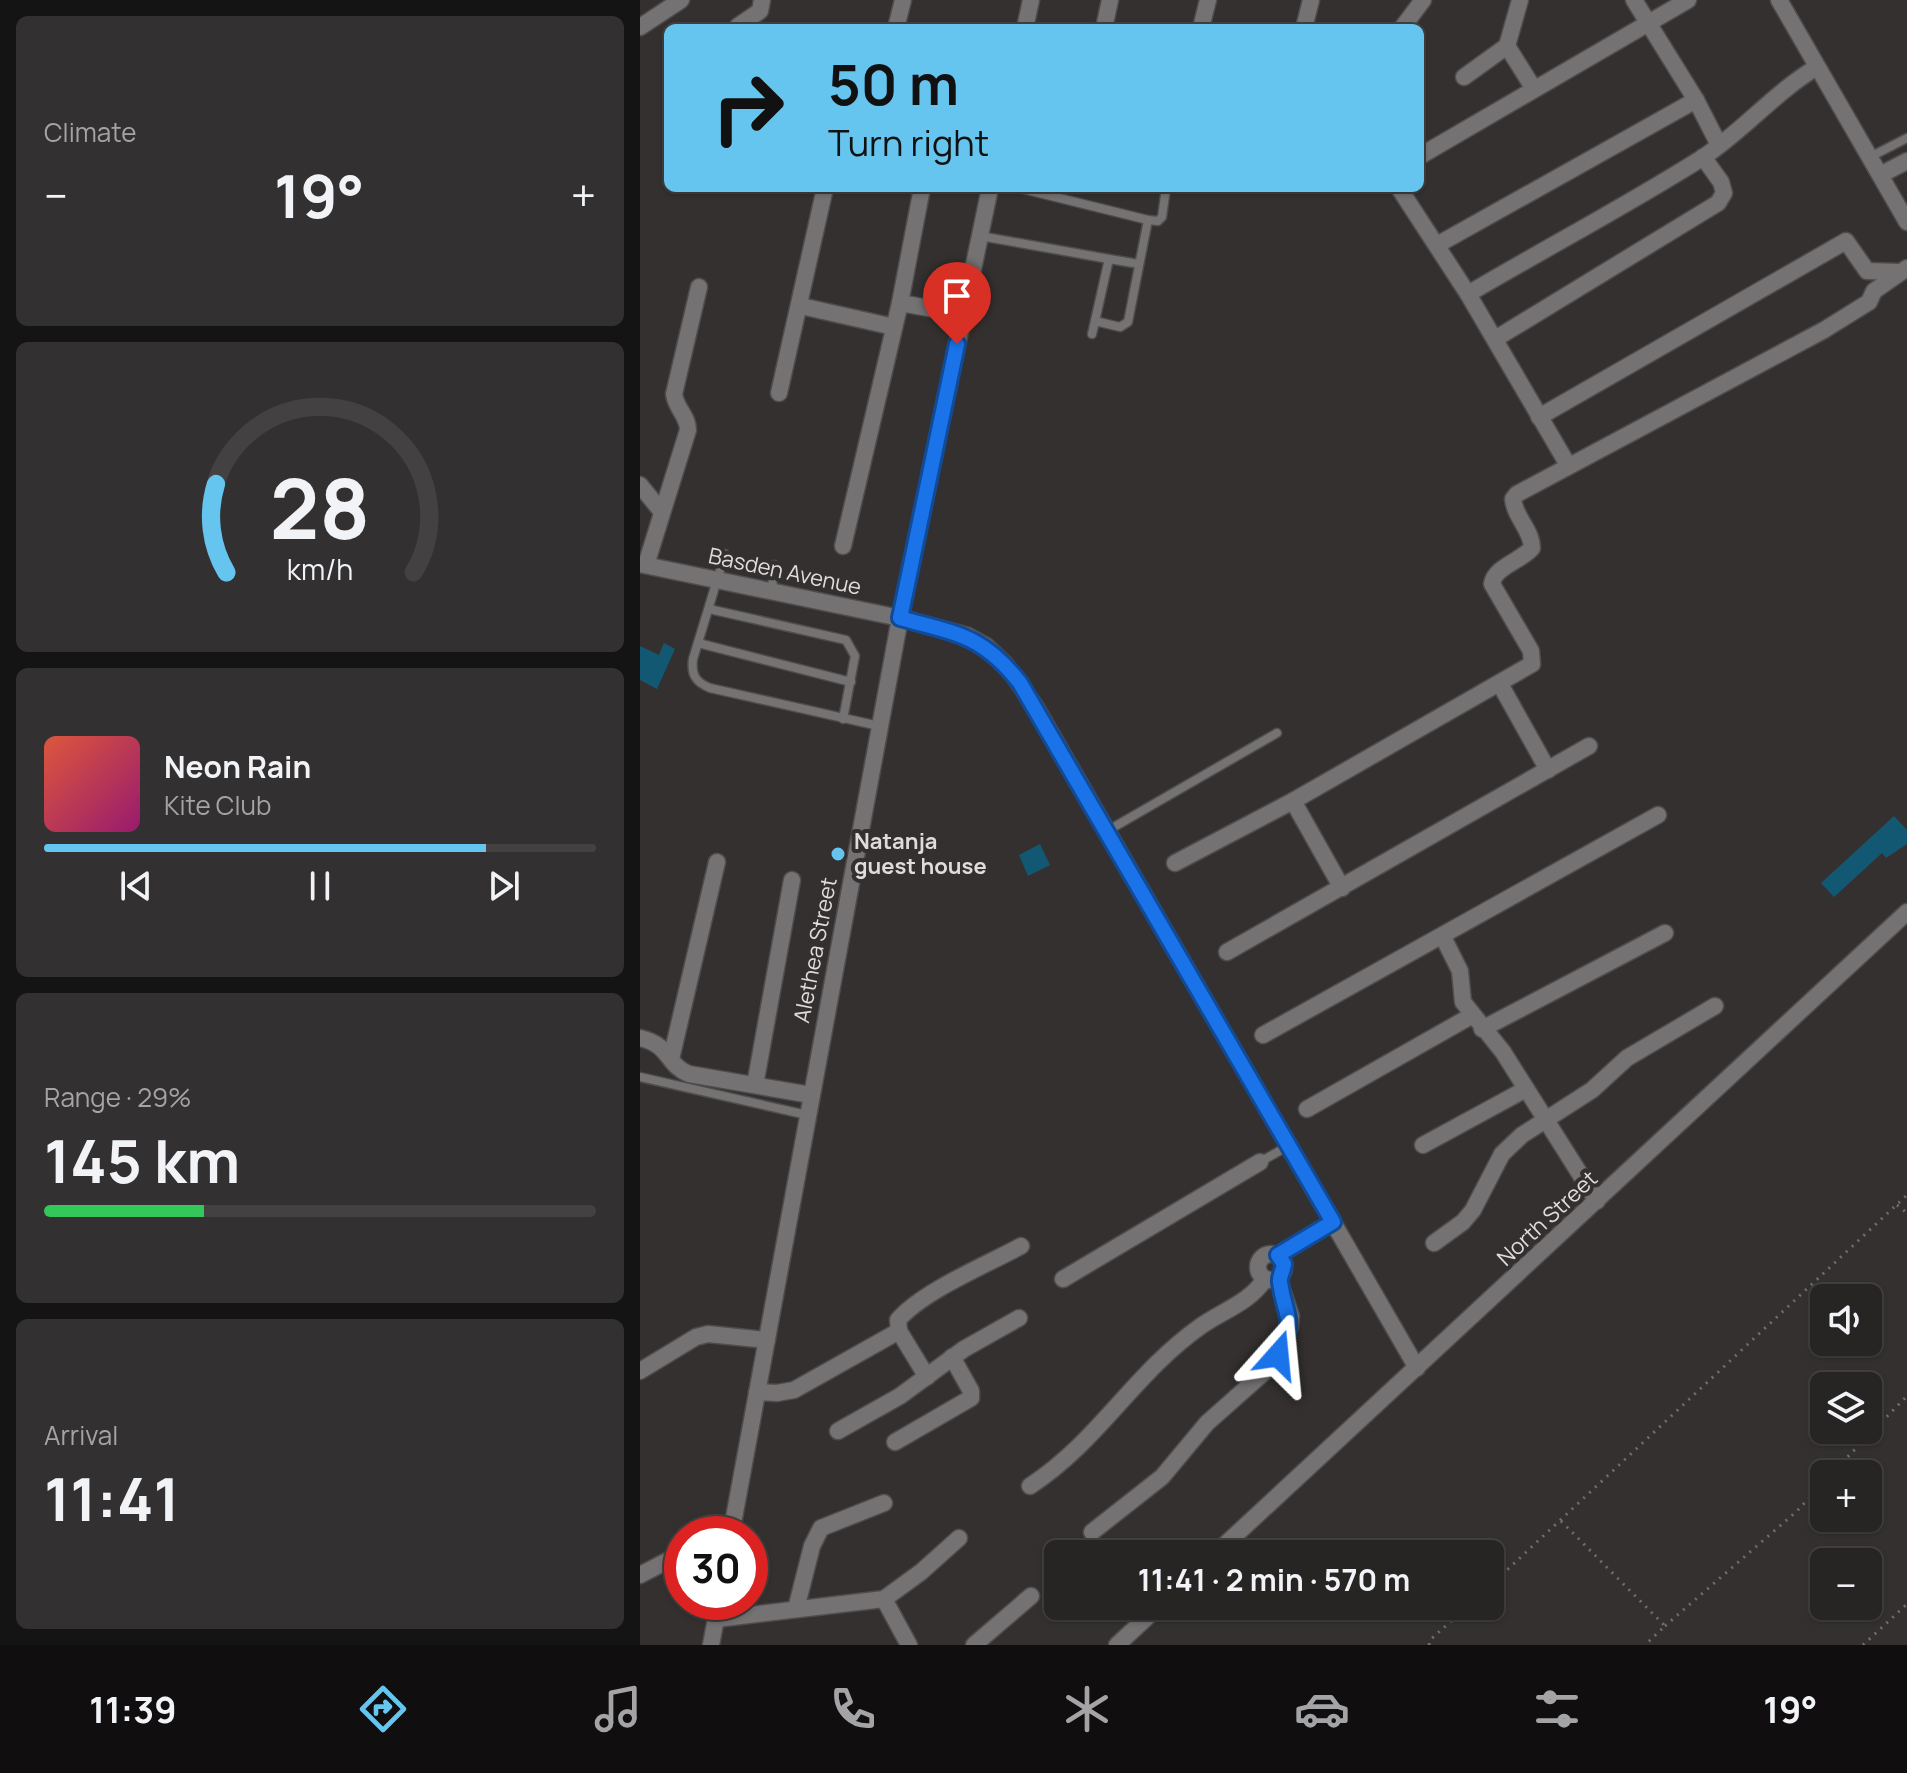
<!DOCTYPE html>
<meta charset="utf-8">
<style>
body{margin:0;font-family:Manrope,sans-serif;background:#333031;color:#f1f3f6;height:100vh;display:flex;flex-direction:column;font-size:30px;white-space:nowrap}
*{box-sizing:border-box;margin:0}
p{font-size:26px;color:#a4a4a6}
.icon{flex:none;width:44px;height:44px;fill:none;stroke:currentColor;stroke-width:2;stroke-linecap:round;stroke-linejoin:round}
.map{position:relative;flex:1;overflow:hidden}
.sheet{display:flex;flex-direction:column;gap:16px;padding:16px;background:#151414;width:640px}
.sheet>*{flex:none}
.guide{position:absolute;left:24px;top:24px;width:760px;height:168px;border-radius:12px;box-shadow:0 2px 6px #0004,0 0 0 2px #434141;background:#65c5ef;color:#111;overflow:hidden}
.buttons{position:absolute;left:1170px;top:1284px;display:grid;gap:16px}
.buttons a{display:grid;place-items:center;width:72px;height:72px;border-radius:12px;background:#272424;box-shadow:0 2px 6px #0004,0 0 0 2px #434141;font-size:40px}
.speed{position:absolute;left:24px;top:1516px;display:flex;gap:16px;font-size:40px;font-weight:700;text-align:center}
.speed>*{display:grid;place-content:center;width:104px;height:104px;border-radius:50%;background:#272424;box-shadow:0 2px 6px #0004,0 0 0 2px #434141;line-height:1}
.speed .limit{border:12px solid #d22;background:#fff;color:#111}
.pin{position:absolute;display:grid;place-items:center;width:68px;height:68px;color:#fff;margin:-82px -34px;border-radius:50% 50% 50% 0;rotate:-45deg;box-shadow:0 0 8px #0007}
.pin .icon{rotate:45deg}
.me{position:absolute;width:88px;margin:-44px;rotate:18deg;stroke-linejoin:round;filter:drop-shadow(0 0 6px #0008)}
.turn{display:flex;align-items:center;gap:28px;height:168px;padding:0 32px;font-size:36px}
.turn .icon{width:104px;height:104px;stroke-width:2.5}
.turn b{display:block;font-size:56px;line-height:68px}
.big{font-size:60px;font-weight:700;line-height:1.1}
.sheet .card{flex:1;display:flex;flex-direction:column;justify-content:center;gap:12px;min-width:0;padding:0 28px;border-radius:12px;background:#333031}
.sheet .dial{align-items:center;gap:0}
.dial svg{height:208px;overflow:visible;fill:none;stroke:#434141;stroke-width:7;stroke-linecap:round;text-anchor:middle}
.dial text{fill:#f1f3f6;stroke:none}
.song{display:flex;align-items:center;gap:24px}
.cover{width:96px;height:96px;border-radius:12px;background:linear-gradient(135deg,hsl(10 70% 55%),hsl(320 70% 35%))}
.played{height:8px;border-radius:4px;background:linear-gradient(90deg,#65c5ef 80%,#434141 80%)}
.keys{display:flex;justify-content:space-around;direction:ltr}
.heat{display:flex;justify-content:space-between;align-items:center;font-size:44px;direction:ltr}
.charge{height:12px;border-radius:6px;background:linear-gradient(90deg,#34c759 29%,#434141 0)}
.trip{position:absolute;left:404px;top:1540px;width:460px;height:80px;border-radius:12px;background:#272424;box-shadow:0 2px 6px #0004,0 0 0 2px #434141;font-weight:700;line-height:80px;text-align:center}
.tabs{display:flex;height:128px;justify-content:space-around;align-items:center;background:#100e0e;color:#a4a4a6}
.tabs .icon{width:56px;height:56px}
.tabs .active{color:#65c5ef}
.tabs b{font-size:36px;color:#f1f3f6}
main{display:flex;flex:1;min-height:0}
.map>svg:first-child{display:block}
</style>
<main>
<section class="sheet">
<div class="card"><p>Climate</p>
<div class="heat"><a>−</a><b class="big">19°</b><a>+</a></div>
</div>
<div class="card dial"><svg viewBox="0 0 100 80">
<path d="M14 69A42 42 0 1 1 86 69"/>
<path d="M14 69A42 42 0 0 1 10 35" stroke="#65c5ef"/>
<text x="50" y="56" font-size="32" font-weight="700">28</text>
<text x="50" y="72" font-size="11">km/h</text>
</svg></div>
<div class="card">
<div class="song"><i class="cover"></i><div><b>Neon Rain</b><p>Kite Club</p></div></div>
<div class="played"></div>
<div class="keys"><svg class="icon" aria-label="previous" viewBox="0 0 24 24"><path d="M18 5L8 12l10 7zM5 5v14"/></svg><svg class="icon" aria-label="pause" viewBox="0 0 24 24"><path d="M8 5v14M16 5v14"/></svg><svg class="icon" aria-label="next" viewBox="0 0 24 24"><path d="M6 5l10 7-10 7zM19 5v14"/></svg></div>
</div>
<div class="card"><p>Range · 29%</p><b class="big">145 km</b><div class="charge"></div></div>
<div class="card"><p>Arrival</p><b class="big">11:41</b></div>
</section>
<div class="map">
<svg width="1267" height="1645" viewBox="0 0 1267 1645">
<rect width="100%" height="100%" fill="#343030"/>
<!-- building -->
<g fill="#135872">
<polygon points="24,643 35,649 17,689 0,680 0,646 19,655"/>
<polygon points="1254,816 1267,830 1267,844 1246,858 1242,853 1194,897 1181,883"/>
<polygon points="400,844 410,865 388,876 379,855"/>
</g>
<g fill="none" stroke-linecap="round" stroke-linejoin="round">
<!-- service casing -->
<g stroke="#4f4c4c" stroke-width="11">
<g id="service">
<polyline points="1230,157 1267,138"/>
<polyline points="379,188 508,220 488,322 480,327 455,321 452,334"/>
<polyline points="508,220 518,221 522,217 526,188"/>
<polyline points="340,236 469,259 455,321"/>
<polyline points="469,259 499,264"/>
<path d="M85,554L53,659C51,674 55,682 70,688L239,726"/>
<polyline points="132,591 134,565"/>
<polyline points="69,609 206,640 215,656 203,719"/>
<polyline points="58,643 211,682"/>
<polyline points="467,831 637,733"/>
<polyline points="0,1077 167,1115"/>
<polyline points="620,1162 648,1146"/>
</g>
</g>
<!-- minor casing -->
<g stroke="#4f4c4c" stroke-width="19">
<g id="minor">
<polyline points="994,0 1056,100 1079,145"/>
<polyline points="1139,0 1267,222"/>
<polyline points="98,26 120,11 122,0"/>
<polyline points="0,27 41,0"/>
<polyline points="256,28 263,0"/>
<polyline points="385,28 391,0"/>
<polyline points="464,28 470,0"/>
<polyline points="561,28 568,0"/>
<polyline points="664,28 671,0"/>
<polyline points="762,28 783,0"/>
<polyline points="867,46 894,89"/>
<polyline points="824,77 867,46 880,0"/>
<polyline points="780,156 1048,0"/>
<polyline points="1240,175 1267,161"/>
<polyline points="759,188 828,294 928,465"/>
<polyline points="797,245 1056,100"/>
<path d="M828,294C906,248 986,206 1062,158C1103,131 1135,92 1177,67"/>
<polyline points="260,303 323,314"/>
<polyline points="161,306 254,327"/>
<polyline points="855,339 1078,203 1084,193 1081,182 1063,157"/>
<polyline points="139,393 185,188"/>
<polyline points="899,417 1206,241 1227,271 1260,272"/>
<polyline points="0,485 22,512"/>
<polyline points="203,546 260,303 282,188"/>
<polyline points="0,564 260,618 328,636 346,646 365,664 395,706 777,1368"/>
<path d="M6,565L48,430C48,416 36,409 34,394L59,287"/>
<polyline points="860,684 908,770"/>
<polyline points="653,801 702,888"/>
<path d="M535,863L653,801L892,664L891,651L852,584C854,567 881,561 892,548C892,530 875,518 873,499L877,494L1184,330L1229,302L1234,291L1267,268"/>
<polyline points="803,937 820,971 823,1002 863,1052 957,1201"/>
<polyline points="587,952 949,746"/>
<polyline points="842,1029 1025,933"/>
<polyline points="623,1035 1018,815"/>
<path d="M0,1038C31,1045 26,1065 49,1074L171,1095"/>
<polyline points="31,1059 77,862"/>
<polyline points="115,1085 152,880"/>
<polyline points="667,1109 831,1016"/>
<polyline points="783,1145 886,1089"/>
<polyline points="794,1243 823,1222 833,1210 862,1154 882,1135 952,1090 987,1058 1075,1006"/>
<circle cx="631" cy="1267" r="13"/>
<polyline points="638,1255 693,1222"/>
<polyline points="423,1279 620,1162"/>
<polyline points="259,1331 287,1377"/>
<polyline points="0,1371 56,1337 68,1334 127,1340"/>
<path d="M117,1392L137,1393L154,1390L259,1331L258,1320C283,1291 346,1265 381,1246"/>
<polyline points="198,1431 260,1396 324,1349 379,1318"/>
<polyline points="255,1442 331,1398 331,1391 312,1357"/>
<path d="M390,1486C459,1441 493,1374 561,1326C584,1310 609,1303 625,1279"/>
<polyline points="452,1532 522,1477 567,1423 629,1368 650,1326 651,1316 638,1278"/>
<polyline points="91,1534 260,618 350,188"/>
<polyline points="575,1554 1267,912"/>
<polyline points="0,1575 27,1561 42,1561"/>
<polyline points="244,1599 269,1645"/>
<polyline points="156,1609 172,1546 181,1528 244,1503"/>
<polyline points="76,1619 244,1599 281,1572 319,1538"/>
<polyline points="71,1645 79,1602"/>
<polyline points="334,1645 391,1596"/>
<polyline points="477,1645 519,1606"/>
</g>
</g>
<!-- path -->
<g stroke="#706d6c" stroke-width="3" stroke-dasharray="2 6" stroke-linecap="butt">
<polyline points="1257,1205 1267,1213"/>
<polyline points="1191,1474 1267,1396"/>
<polyline points="921,1521 1025,1626 1005,1645"/>
<polyline points="850,1586 1267,1195"/>
<polyline points="1025,1626 1157,1511 1184,1482"/>
<polyline points="789,1645 790,1640 828,1606"/>
<polyline points="1223,1645 1267,1604"/>
</g>
<!-- service -->
<use href="#service" stroke="#747272" stroke-width="8"/>
<!-- minor -->
<use href="#minor" stroke="#747272" stroke-width="16"/>
</g>
<g fill="none" stroke-linecap="round" stroke-linejoin="round">
<!-- route casing -->
<g stroke="#114b97" stroke-width="20">
<path id="route" d="M317,344L260,618C316,634 342,634 380,683L693,1222L638,1255L644,1264C643,1272 639,1276 640,1282C645,1320 657,1315 638,1355"/>
</g>
<!-- route -->
<use href="#route" stroke="#1a73e8" stroke-width="14"/>
</g>
<!-- markers -->
<circle fill="#65c5ef" stroke="#343030" stroke-width="3" cx="198" cy="854" r="8"/>
<g text-anchor="middle" dominant-baseline="central" stroke-width="8" stroke-linejoin="round" paint-order="stroke">
<!-- street labels -->
<g font-size="22" fill="#dfdddc" stroke="#343030">
<text transform="translate(145 571) rotate(12)">Basden Avenue</text>
<text transform="translate(175 950) rotate(-79)">Alethea Street</text>
<text transform="translate(907 1218) rotate(-43)">North Street</text>
</g>
<!-- poi labels -->
<g font-size="22" font-weight="bold" fill="#dfdddc" stroke="#343030" text-anchor="start">
<text x="214" y="841">Natanja<tspan x="214" dy="25">guest house</tspan></text>
</g>
</g>
</svg>
<div class="buttons">
<a><svg class="icon" aria-label="sound" viewBox="0 0 24 24"><path d="M4 9h4l5-4v14l-5-4H4zM17 9q2 3 0 6"/></svg></a>
<a><svg class="icon" aria-label="layers" viewBox="0 0 24 24"><path d="M12 4l9 5-9 5-9-5zM3 14l9 5 9-5"/></svg></a>
<a>+</a>
<a>−</a>
</div>
<div class="speed"><div class="limit">30</div></div>
<div class="pin" style="left:317px;top:344px;background:#d93025"><svg class="icon" aria-label="arrive" viewBox="0 0 24 24"><path d="M6 21V4h12l-3 4 3 4H6"/></svg></div>
<svg class="me" style="left:638px;top:1355px" viewBox="-20 -20 40 40"><path d="M0-17L14 15 0 8-14 15z" fill="#1a73e8" stroke="#fff" stroke-width="4"/></svg>
<div class="trip">11:41 · 2 min · 570 m</div>
<div class="guide">
<div class="turn"><svg class="icon" aria-label="right" viewBox="0 0 24 24"><path d="M7 20v-9h11M14 6l5 5-5 5"/></svg><div><b>50 m</b>Turn right</div></div>
</div>
</div>
</main>
<nav class="tabs">
<b>11:39</b>
<svg class="icon active" aria-label="directions" viewBox="0 0 24 24"><path d="M12 3l9 9-9 9-9-9zM9 14v-3h6M13 9l2 2-2 2"/></svg>
<svg class="icon" aria-label="music" viewBox="0 0 24 24"><path d="M9 18V5l10-2v13"/><circle cx="6" cy="18" r="3"/><circle cx="16" cy="16" r="3"/></svg>
<svg class="icon" aria-label="phone" viewBox="0 0 24 24"><path d="M5 4h4l2 5-3 2q2 4 5 5l2-3 5 2v4C11 20 4 13 5 4z"/></svg>
<svg class="icon" aria-label="climate" viewBox="0 0 24 24"><path d="M12 3v18M4 7l16 10M4 17L20 7"/></svg>
<svg class="icon" aria-label="car" viewBox="0 0 24 24"><path d="M5 17H2v-5l4-1 3-4h7l3 4 3 1v5h-3M9 17h6M6 11h13"/><circle cx="7" cy="17" r="2"/><circle cx="17" cy="17" r="2"/></svg>
<svg class="icon" aria-label="filters" viewBox="0 0 24 24"><path d="M4 7h16M4 17h16"/><circle cx="9" cy="7" r="2"/><circle cx="15" cy="17" r="2"/></svg>
<b>19°</b>
</nav>
